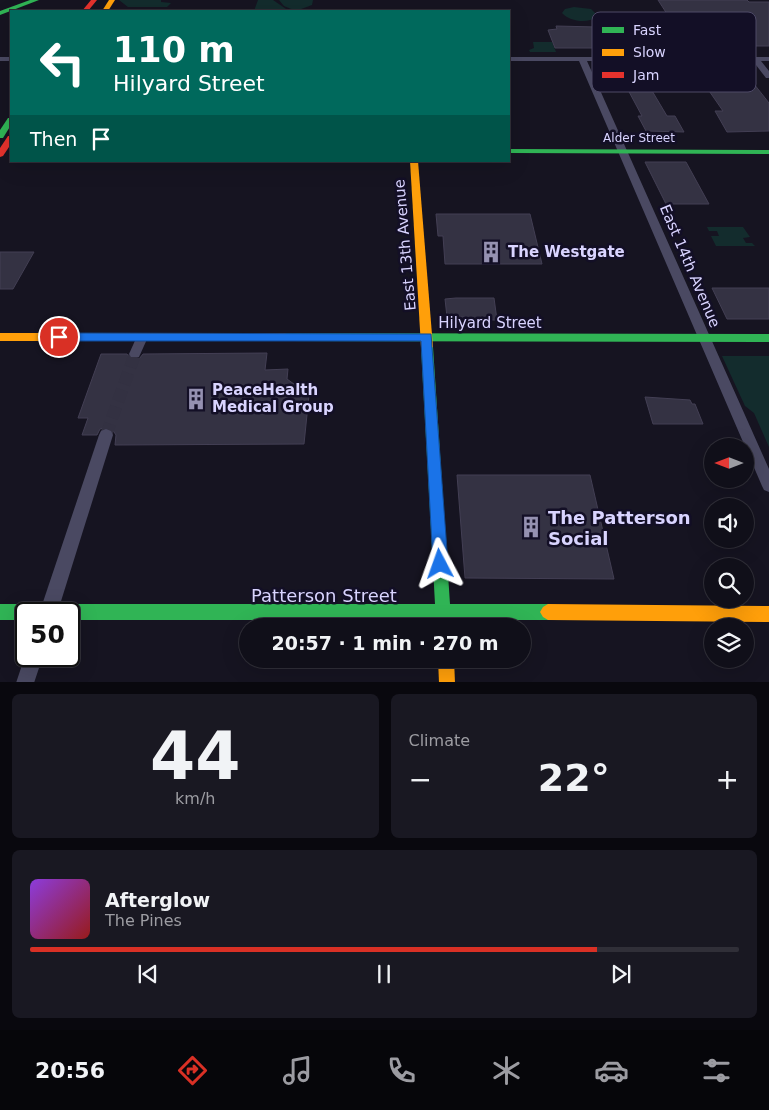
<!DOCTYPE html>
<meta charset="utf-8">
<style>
body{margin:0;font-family:"DejaVu Sans",sans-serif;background:#191822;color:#f1f3f6;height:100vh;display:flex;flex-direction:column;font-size:19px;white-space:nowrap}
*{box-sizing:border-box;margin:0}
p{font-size:16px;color:#9c9ca2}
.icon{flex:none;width:28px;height:28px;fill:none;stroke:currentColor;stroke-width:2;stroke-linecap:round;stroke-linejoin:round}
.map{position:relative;height:682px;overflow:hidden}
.sheet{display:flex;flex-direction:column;gap:12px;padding:12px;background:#09080e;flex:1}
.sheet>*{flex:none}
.hud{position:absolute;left:10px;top:10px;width:500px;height:152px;border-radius:0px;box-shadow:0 5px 20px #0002,0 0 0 1px #302f38;background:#00695c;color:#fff;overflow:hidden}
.needle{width:32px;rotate:270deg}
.fabs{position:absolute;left:704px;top:438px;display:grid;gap:10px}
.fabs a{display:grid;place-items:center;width:50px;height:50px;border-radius:50%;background:#100f19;box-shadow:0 5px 20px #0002,0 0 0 1px #302f38;font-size:25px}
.speed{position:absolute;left:15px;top:602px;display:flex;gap:10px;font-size:25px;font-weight:700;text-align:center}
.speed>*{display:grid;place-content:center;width:65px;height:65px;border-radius:50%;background:#100f19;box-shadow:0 5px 20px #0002,0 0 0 1px #302f38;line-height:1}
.speed .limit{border:2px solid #111;border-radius:8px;background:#fff;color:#111}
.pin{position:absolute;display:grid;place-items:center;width:42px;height:42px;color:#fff;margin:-21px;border:2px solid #fff;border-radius:50%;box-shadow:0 1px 5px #0007}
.me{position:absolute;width:55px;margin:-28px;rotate:356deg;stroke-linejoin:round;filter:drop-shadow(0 0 4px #0008)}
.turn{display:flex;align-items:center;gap:18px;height:105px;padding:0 20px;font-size:22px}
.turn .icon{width:65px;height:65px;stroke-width:2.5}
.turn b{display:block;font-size:35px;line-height:42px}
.then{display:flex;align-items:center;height:48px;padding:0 20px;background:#0003;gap:10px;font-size:19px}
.big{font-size:38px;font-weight:700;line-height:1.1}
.sheet .tile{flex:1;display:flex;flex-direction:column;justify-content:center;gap:8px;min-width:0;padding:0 18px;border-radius:8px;background:#191822}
.sheet .dial{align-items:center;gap:0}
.dial b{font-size:65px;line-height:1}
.song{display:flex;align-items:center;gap:15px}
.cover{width:60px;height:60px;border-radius:8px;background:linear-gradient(135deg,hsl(270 70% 55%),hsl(0 70% 35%))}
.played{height:5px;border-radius:2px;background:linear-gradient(90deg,#d93025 80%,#302f38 80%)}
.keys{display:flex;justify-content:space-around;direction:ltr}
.heat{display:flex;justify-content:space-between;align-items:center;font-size:28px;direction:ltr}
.sheet .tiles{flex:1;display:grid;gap:12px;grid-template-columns:1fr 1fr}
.tile:last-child{grid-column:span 2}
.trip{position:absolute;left:239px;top:618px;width:292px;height:50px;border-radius:25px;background:#100f19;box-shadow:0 5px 20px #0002,0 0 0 1px #302f38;font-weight:700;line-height:50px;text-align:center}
.tab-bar{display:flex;height:80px;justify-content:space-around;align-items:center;background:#06060a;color:#9c9ca2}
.tab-bar .icon{width:35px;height:35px}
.tab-bar .current{color:#d93025}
.tab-bar b{font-size:22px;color:#f1f3f6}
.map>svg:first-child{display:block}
</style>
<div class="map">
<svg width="769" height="683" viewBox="0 0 769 683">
<rect width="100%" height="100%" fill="#161421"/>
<!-- green -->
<g fill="#132c2d">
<polygon points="119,0 161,0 161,2 171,3 167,7 128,7"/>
<polygon points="258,0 273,0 289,11 254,11"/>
<polygon points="279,0 313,0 312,5 296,11 284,6"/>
<path d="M574,7L591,9L598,16C589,24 570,22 562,13L565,9Z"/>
<polygon points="533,42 552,42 556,52 530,52 529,50 534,48"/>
<polygon points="707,227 743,227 750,237 743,238 746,243 752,243 755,246 716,246 711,236 719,236 717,231 709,231"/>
<polygon points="722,356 769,356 769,447 754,413 745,406"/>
</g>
<!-- building -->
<g fill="#343243" stroke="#433f54">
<polygon points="658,0 747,0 749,2 769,2 769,46 724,46 714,34 680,34"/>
<polygon points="556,26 637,28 654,55 599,55 596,48 555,48 548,30 557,29"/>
<polygon points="603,63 659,63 668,79 645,79 667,116 675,116 684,132 646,131 638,116 642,116 627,88 615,88"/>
<polygon points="691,70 743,70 769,103 769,131 727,132 715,111 723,111 705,85 700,83"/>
<polygon points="645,162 686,162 709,204 666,204"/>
<polygon points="436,214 530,214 542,264 445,264 443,236 438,236"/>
<polygon points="0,252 34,252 13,289 0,289"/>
<polygon points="712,288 769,288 769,319 727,319"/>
<polygon points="456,298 494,298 497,320 466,320 465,317 447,317 445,299"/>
<polygon points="267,353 265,370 288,369 287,379 309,395 304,444 115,445 116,435 112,429 107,427 100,429 97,435 82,435 88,418 78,418 101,354 127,354 131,359 139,359 143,354"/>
<polygon points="645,397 690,400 692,404 695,404 703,424 653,424"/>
<polygon points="457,475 590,475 614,579 465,578"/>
</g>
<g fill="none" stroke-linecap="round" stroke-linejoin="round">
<!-- street-tunnel -->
<polyline stroke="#333142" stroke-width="12" stroke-dasharray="12 6" stroke-linecap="butt" points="106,435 135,354"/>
<!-- street -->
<g fill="#4a4962" fill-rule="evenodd">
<rect x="0" y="57" width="11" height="4"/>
<polygon points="509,57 769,57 769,61 761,61 769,71 769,78 766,78 753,61 587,61 769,469 769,492 764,490 762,486 579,61 509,61"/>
<polygon points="142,333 148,337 139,357 131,357 129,354 138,334"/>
<polygon points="106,429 111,431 113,435 57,614 39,614 99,435 101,431"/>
<polygon points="26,653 26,656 43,656 34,683 16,683"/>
</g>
<!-- fast -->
<g fill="#30b455" fill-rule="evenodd">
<polygon points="30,0 39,0 0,15 0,11"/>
<polygon points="8,118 11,118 11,125 3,138 0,138 0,130"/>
<polygon points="509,149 769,150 769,154 509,153"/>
<polygon points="285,333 769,334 769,342 285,341 279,337"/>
<polygon points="427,343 433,347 450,604 548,604 553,607 556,612 553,617 548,620 451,620 452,626 436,626 436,620 69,620 69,614 26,614 26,620 0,620 0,604 435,604 421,347"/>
</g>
<!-- slow -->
<g fill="#ff9f0a" fill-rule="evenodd">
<polygon points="109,0 115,0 108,11 102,11"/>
<polygon points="410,161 418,161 433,347 427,351 421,347"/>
<polygon points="0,333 285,333 291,337 285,341 0,341"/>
<polygon points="548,604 769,606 769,622 548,620 543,617 540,612 543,607"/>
<polygon points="438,659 454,659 455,683 439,683"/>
</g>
<!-- jam -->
<g fill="#e5322d" fill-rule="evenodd">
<polygon points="91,0 97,0 88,11 82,11"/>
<polygon points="8,136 11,136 11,144 3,156 0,157 0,148"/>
</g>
</g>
<!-- route -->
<polygon fill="#1a73e8" stroke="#114b97" points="59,333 431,334 448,564 446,569 440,571 435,569 433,564 421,341 59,341 54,337"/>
<!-- icons -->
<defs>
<g id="building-bare" transform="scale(1.725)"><path d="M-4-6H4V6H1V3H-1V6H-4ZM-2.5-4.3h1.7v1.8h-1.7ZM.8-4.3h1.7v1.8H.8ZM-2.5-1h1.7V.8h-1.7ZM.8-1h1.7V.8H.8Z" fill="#9591b1" stroke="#130f26" stroke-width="2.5" paint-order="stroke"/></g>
</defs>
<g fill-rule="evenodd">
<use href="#building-bare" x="491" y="252"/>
<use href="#building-bare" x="196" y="399"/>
<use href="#building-bare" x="531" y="527"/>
</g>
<g text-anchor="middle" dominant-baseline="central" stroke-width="5" stroke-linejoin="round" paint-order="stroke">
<!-- far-street labels -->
<g font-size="12" fill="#d9d4ff" stroke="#130f26">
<text x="639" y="138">Alder Street</text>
</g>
<!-- street labels -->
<g font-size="15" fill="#d9d4ff" stroke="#130f26">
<text transform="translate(405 245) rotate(-95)">East 13th Avenue</text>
<text transform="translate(690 266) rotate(67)">East 14th Avenue</text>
<text x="490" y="323">Hilyard Street</text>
</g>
<!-- poi labels -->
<g font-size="15" font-weight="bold" fill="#d9d4ff" stroke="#130f26" text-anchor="start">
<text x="508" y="252">The Westgate</text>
<text x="212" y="390">PeaceHealth<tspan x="212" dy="17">Medical Group</tspan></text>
</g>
<!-- near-poi labels -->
<g font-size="18" font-weight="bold" fill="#d9d4ff" stroke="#130f26" text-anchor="start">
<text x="548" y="517">The Patterson<tspan x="548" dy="21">Social</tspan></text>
</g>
<!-- near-street labels -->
<g font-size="18" fill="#d9d4ff" stroke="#130f26">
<text x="324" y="595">Patterson Street</text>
</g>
</g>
<!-- legend -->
<rect x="592" y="12" width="164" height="80" rx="8" fill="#130f26" stroke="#4e4a67" stroke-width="1"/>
<rect x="602" y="27" width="22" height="6" fill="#30b455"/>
<rect x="602" y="49" width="22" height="7" fill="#ff9f0a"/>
<rect x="602" y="72" width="22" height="6" fill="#e5322d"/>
<g font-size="14" fill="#d9d4ff">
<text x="633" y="35">Fast</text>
<text x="633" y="57">Slow</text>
<text x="633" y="80">Jam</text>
</g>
</svg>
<div class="fabs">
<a><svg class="needle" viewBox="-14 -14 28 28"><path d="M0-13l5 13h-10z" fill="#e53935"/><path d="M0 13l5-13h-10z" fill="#9c9ca2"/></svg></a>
<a><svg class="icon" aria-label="sound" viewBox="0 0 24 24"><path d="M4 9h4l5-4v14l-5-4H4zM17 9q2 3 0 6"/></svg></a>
<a><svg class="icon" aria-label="search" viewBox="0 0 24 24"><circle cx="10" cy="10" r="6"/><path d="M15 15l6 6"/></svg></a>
<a><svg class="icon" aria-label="layers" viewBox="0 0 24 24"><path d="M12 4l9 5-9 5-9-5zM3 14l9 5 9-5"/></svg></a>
</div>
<div class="speed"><div class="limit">50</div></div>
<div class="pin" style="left:59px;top:337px;background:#d93025"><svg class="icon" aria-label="arrive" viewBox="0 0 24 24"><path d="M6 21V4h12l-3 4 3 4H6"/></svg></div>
<svg class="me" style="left:440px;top:564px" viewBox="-20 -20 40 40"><path d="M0-17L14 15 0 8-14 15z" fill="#1a73e8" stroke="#fff" stroke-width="4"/></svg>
<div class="trip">20:57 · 1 min · 270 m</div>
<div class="hud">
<div class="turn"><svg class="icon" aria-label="left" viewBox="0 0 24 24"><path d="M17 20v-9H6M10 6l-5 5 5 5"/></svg><div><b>110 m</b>Hilyard Street</div></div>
<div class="then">Then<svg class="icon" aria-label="arrive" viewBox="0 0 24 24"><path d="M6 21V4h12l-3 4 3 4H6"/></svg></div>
</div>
</div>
<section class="sheet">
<div class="tiles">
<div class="tile dial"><b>44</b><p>km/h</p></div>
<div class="tile"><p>Climate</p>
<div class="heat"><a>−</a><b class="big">22°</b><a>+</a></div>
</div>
<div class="tile">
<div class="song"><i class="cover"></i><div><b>Afterglow</b><p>The Pines</p></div></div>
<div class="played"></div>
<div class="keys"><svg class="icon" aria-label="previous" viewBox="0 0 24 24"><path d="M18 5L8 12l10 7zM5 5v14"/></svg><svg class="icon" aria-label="pause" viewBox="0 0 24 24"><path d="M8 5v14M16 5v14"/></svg><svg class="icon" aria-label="next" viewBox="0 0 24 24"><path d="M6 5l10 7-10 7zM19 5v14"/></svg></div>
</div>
</div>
</section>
<nav class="tab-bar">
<b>20:56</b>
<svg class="icon current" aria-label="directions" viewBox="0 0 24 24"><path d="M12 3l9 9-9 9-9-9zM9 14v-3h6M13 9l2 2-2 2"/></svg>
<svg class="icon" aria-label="music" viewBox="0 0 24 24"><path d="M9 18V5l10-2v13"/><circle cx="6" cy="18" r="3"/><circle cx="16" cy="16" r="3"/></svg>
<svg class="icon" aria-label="phone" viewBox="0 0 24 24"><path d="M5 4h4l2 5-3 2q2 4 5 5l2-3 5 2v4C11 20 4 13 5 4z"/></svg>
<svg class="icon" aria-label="climate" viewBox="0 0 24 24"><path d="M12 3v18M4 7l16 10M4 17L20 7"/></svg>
<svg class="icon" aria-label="car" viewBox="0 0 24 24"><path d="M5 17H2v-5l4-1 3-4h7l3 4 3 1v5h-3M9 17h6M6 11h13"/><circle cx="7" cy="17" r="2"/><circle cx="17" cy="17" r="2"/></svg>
<svg class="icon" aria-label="filters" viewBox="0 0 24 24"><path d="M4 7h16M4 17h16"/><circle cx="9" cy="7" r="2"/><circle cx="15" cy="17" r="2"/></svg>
</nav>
